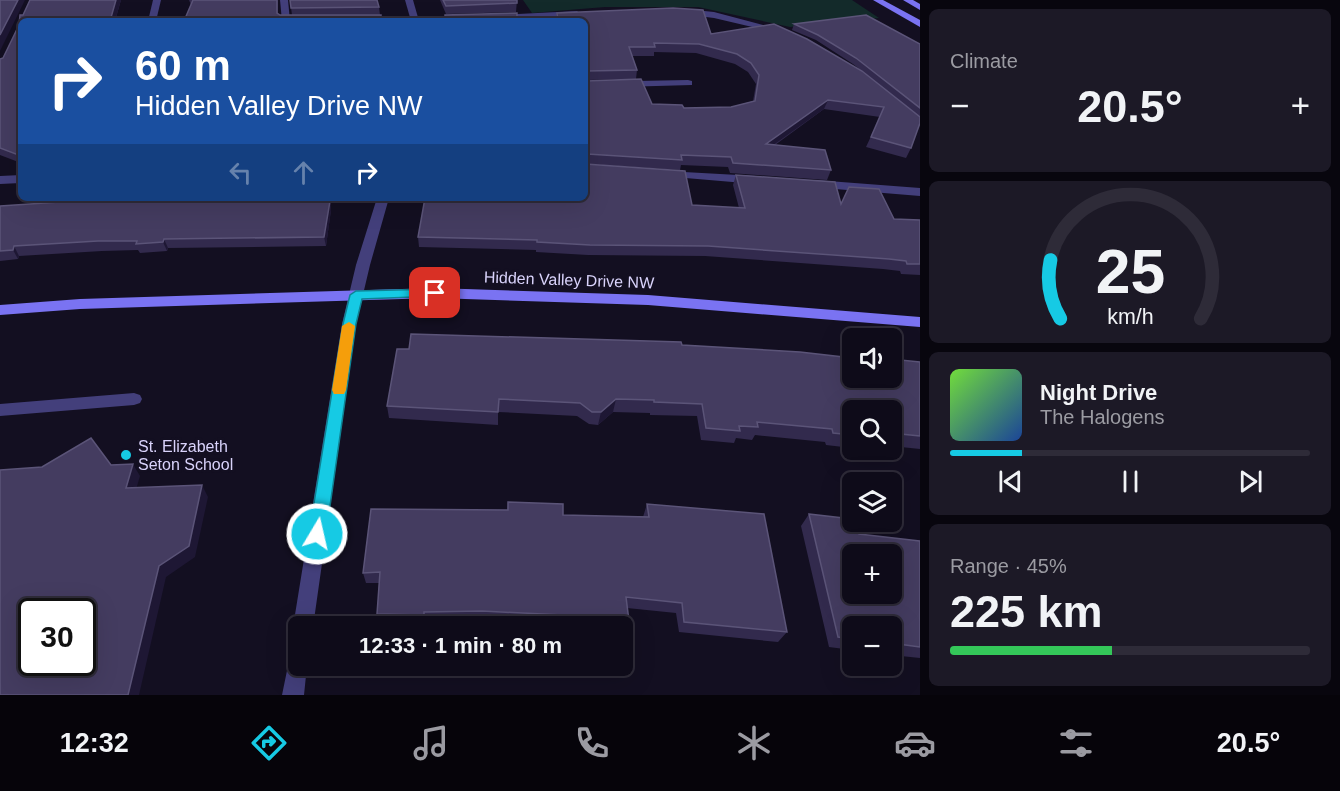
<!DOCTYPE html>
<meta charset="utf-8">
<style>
body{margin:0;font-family:Helvetica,sans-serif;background:#1c1926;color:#f1f3f6;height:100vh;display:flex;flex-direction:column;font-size:22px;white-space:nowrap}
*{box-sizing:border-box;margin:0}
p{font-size:20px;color:#9b9ba2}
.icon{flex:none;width:33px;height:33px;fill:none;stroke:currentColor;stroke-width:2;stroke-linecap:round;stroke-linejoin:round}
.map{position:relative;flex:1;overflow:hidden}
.side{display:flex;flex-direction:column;gap:9px;padding:9px;background:#08060e;width:420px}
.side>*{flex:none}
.banner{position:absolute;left:18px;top:18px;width:570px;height:183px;border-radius:9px;box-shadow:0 6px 24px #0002,0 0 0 2px #2e2b38;background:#1a4fa0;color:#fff;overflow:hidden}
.tools{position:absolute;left:842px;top:328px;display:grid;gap:12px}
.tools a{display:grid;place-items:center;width:60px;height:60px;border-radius:9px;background:#0e0b19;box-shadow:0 6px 24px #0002,0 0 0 2px #2e2b38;font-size:30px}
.speed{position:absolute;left:18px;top:598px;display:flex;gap:12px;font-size:30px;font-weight:700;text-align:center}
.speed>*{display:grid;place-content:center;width:78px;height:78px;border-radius:50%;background:#0e0b19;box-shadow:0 6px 24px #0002,0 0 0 2px #2e2b38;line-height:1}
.speed .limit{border:3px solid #111;border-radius:9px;background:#fff;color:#111}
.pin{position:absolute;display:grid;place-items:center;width:51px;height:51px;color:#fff;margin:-26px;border-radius:12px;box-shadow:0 3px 9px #0006}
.me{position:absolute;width:66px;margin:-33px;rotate:9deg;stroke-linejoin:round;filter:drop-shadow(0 0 4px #0008)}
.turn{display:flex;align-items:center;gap:21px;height:126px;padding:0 18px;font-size:27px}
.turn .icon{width:78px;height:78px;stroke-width:2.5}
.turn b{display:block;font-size:42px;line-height:51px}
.lanes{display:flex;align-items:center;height:57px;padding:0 18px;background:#0003;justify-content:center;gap:30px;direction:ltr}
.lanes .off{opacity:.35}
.big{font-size:45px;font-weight:700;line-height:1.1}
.side .widget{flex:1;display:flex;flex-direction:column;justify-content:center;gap:9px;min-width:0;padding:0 21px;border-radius:9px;background:#1c1926}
.side .dial{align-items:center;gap:0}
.dial svg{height:156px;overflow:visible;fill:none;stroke:#2e2b38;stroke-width:7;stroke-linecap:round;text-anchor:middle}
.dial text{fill:#f1f3f6;stroke:none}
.song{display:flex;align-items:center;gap:18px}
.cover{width:72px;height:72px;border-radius:9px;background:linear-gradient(135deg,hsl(100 70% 55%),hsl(220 70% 35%))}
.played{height:6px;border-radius:3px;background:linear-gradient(90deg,#16cae4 20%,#2e2b38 20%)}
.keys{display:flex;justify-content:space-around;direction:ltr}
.heat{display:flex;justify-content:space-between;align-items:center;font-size:33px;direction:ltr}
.charge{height:9px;border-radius:4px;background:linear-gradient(90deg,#34c759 45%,#2e2b38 0)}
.trip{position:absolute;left:288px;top:616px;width:345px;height:60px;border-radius:9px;background:#0e0b19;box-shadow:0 6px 24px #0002,0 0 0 2px #2e2b38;font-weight:700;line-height:60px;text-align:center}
.menu{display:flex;height:96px;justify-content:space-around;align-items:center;background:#06040a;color:#9b9ba2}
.menu .icon{width:42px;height:42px}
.menu .on{color:#16cae4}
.menu b{font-size:27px;color:#f1f3f6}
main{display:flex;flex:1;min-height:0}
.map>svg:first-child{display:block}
</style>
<main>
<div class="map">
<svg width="920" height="695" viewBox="0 0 920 695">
<rect width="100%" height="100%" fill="#130f21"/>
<!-- green -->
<polygon fill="#132a2a" points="523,0 852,0 879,18 790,27 698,7 605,7 532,13"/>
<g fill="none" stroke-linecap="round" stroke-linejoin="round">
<!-- lane -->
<g fill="#433f7b" fill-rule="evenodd">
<polygon points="280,0 288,0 290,21 282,21"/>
<polygon points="685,9 714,12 786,31 782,34 714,18 682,14 681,12"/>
<polygon points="577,11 581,14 580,16 496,21 492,18 496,15"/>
<polygon points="463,16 466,17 466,21 357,20 361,17"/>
<polygon points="666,171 756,176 762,180 756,184 662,176 662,172"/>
<polygon points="21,175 21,183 0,184 0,176"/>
<polygon points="815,180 920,188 920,196 811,187 811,181"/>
<polygon points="134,393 140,395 142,399 140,403 134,405 0,416 0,404"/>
</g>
<!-- street -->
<g fill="#433f7b" fill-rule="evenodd">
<polygon points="153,0 161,0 156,21 148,21"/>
<polygon points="405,0 413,0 419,21 411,21"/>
<polygon points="688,80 692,81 692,85 585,88 585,82"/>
<polygon points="377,198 389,198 370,265 356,324 313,627 298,627 298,635 293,627 342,324 356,265"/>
<polygon points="298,648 298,666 307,666 304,695 282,695 291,651"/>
</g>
<!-- secondary -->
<g fill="#7a73f2" fill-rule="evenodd">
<polygon points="873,0 883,0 920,20 920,27"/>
<polygon points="903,0 913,0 920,4 920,10"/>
<polygon points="435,288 648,295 920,317 920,327 648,305 435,298 80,309 0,315 0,305 80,299"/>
</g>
</g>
<!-- wall -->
<g fill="#322a4d" fill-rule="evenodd">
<polygon points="30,0 121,0 115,21 21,21 21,163 0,155 0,59 3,58 19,25 23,15"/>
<polygon points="189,0 278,0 278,14 280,15 292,15 290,0 379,7 380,15 184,21 191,5"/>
<polygon points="440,0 517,0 516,12 446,14"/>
<path d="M557,13L711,34L862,71L911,148L906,158L866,147L880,117L824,109L775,145L831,170L827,180L730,173L728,167L681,165L680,170L588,164L692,205L739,208L733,185L736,175L894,219L920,220V275L901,274L900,271L883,269L705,256L588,255L536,252V250L419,247L418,237L585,198V21H556ZM654,52L696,53L735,64L748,72L756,84L753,101L731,107L684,108L652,104L586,81V80L636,79L637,70L632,56H654Z"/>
<polygon points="794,24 920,44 920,117 853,64 816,40 792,30"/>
<polygon points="110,198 243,198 242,199 296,202 330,201 331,210 326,246 168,248 167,251 140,253 138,250 102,251 19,256 18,259 0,261 0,206 111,199"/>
<polygon points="682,345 852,378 920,362 920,449 891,446 891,411 852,411 852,448 826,445 825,442 755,435 752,440 736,438 734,443 701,440 697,416 650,415 650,413 613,412 598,425 589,424 577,416 498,412 498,425 389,418 387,406 409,349"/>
<polygon points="508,502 563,515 643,517 647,504 787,632 778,642 679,632 676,613 627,608 629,621 625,632 622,631 622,627 579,627 579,626 481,622 425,622 425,625 379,624 377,614 379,583 366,583 363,573 507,510"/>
<polygon points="809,514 859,534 920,541 920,658 891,655 891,627 852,627 852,650 829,647 801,526"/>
</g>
<!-- shaded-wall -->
<g fill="#1e1734">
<polygon points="18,0 25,0 0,51 0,35"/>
<polygon points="116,0 121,0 115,21 110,21"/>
<polygon points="828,100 824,109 762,153 766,144"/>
<polygon points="330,201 331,210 326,246 324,237"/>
<polygon points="164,239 168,248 167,251 163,242"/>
<polygon points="14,246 19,256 18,259 13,250"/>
<polygon points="616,399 613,412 598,425 601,412"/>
<polygon points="133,464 140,476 133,500 126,488"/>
<polygon points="202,485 208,497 195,557 166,577 139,695 128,695 159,566"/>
</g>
<!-- building -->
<g fill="#443c60" stroke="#5b5478" stroke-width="1.5" fill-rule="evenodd">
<polygon points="0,0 18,0 0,35"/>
<polygon points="30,0 116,0 110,21 21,21 21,156 0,148 0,59 3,58 19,25 20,15 23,15"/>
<polygon points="193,0 277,0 277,13 280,15 381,15 381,21 184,21"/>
<polygon points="290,0 377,0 379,7 291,8"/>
<polygon points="443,0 517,0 517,3 446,6"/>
<polygon points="673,8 703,10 711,34 774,24 807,39 862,71 920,117 920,123 911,148 871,137 884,107 828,100 766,144 825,150 831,170 733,163 731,157 681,155 682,160 587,154 585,155 585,76 586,81 641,79 652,104 682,105 684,108 731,107 755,101 759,75 751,63 737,54 699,44 654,43 655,47 629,47 637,70 586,71 585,72 585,21 558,21 557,13"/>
<polygon points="517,13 517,21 445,21 445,15"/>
<polygon points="866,15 920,44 920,108 856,58 818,35 794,24"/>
<polygon points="585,164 685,171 692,205 745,208 736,175 835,182 841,204 849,187 879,189 894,219 920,220 920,264 907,264 906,261 889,259 708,246 590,245 537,242 537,240 418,237 425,198 585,198"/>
<polygon points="119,198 236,198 235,199 295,198 295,202 330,201 324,237 164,239 163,242 136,244 137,241 98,241 14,246 13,250 0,251 0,206"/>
<polygon points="411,334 681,342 682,345 800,352 852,358 852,378 891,378 891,359 920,362 920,436 891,433 891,411 852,411 852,435 833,433 832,429 757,422 758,427 739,426 740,431 706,428 702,404 654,402 654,400 616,399 601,412 592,412 580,403 499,399 498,412 387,406 397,349 409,349"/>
<path d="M91,438L111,465L133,464L126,488L202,485L189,546L159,566L128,695H0V470L42,467ZM32,612H82V663H32Z"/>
<polygon points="508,502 563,504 563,515 649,517 647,504 764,514 787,632 684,622 682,603 626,597 629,621 582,619 582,616 482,611 424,612 424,615 377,614 380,572 363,573 371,509 508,510"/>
<path d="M809,514L852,519V522H855L859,534L920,541V647L891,643V627H852V639L838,637ZM852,555H891V594H852Z"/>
</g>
<!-- route -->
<polygon fill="#16cae4" stroke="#0e8394" stroke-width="1.5" points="435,289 442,293 440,296 362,299 356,324 326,534 323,539 317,541 311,539 309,534 343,324 350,295 356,291"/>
<!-- slow -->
<polygon fill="#f59e0b" points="349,322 355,326 346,390 344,394 334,394 332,390 342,326"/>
<!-- markers -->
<circle fill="#16cae4" stroke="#130f21" stroke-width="2" cx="126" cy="455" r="6"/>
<g text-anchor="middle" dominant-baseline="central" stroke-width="6" stroke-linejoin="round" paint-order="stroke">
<!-- street labels -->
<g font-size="16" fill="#d9d3fb" stroke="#130f21">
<text transform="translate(569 280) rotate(2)">Hidden Valley Drive NW</text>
</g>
<!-- poi labels -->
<g font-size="16" fill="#d9d3fb" stroke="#130f21" text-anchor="start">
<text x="138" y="446">St. Elizabeth<tspan x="138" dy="18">Seton School</tspan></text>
</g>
</g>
</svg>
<div class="tools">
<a><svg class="icon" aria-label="sound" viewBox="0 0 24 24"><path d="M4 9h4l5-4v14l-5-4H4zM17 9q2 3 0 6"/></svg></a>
<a><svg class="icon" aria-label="search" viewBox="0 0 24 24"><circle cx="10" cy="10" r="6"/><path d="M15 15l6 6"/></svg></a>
<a><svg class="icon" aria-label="layers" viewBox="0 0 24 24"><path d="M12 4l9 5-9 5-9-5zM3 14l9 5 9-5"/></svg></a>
<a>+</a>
<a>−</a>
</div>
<div class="speed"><div class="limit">30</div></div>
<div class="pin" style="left:435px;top:293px;background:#d93025"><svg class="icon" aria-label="arrive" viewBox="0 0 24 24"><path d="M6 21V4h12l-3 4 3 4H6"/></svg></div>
<svg class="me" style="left:317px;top:534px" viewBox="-20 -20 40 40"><circle r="17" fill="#16cae4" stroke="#fff" stroke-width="3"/><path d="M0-11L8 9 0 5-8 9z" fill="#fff"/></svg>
<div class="trip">12:33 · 1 min · 80 m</div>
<div class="banner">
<div class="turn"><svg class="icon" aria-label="right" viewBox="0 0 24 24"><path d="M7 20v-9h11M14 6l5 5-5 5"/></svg><div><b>60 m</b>Hidden Valley Drive NW</div></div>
<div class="lanes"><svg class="icon off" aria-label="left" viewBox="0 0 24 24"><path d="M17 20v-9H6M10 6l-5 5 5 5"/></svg><svg class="icon off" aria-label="ahead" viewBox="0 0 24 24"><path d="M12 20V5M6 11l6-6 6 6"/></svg><svg class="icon" aria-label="right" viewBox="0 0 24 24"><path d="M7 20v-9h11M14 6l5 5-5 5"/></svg></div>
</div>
</div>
<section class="side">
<div class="widget"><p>Climate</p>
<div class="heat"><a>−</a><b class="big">20.5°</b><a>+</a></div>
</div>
<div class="widget dial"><svg viewBox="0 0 100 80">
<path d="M14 69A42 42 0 1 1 86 69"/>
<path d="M14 69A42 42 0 0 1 9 39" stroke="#16cae4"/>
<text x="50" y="56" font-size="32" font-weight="700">25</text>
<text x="50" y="72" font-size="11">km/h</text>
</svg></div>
<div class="widget">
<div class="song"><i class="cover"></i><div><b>Night Drive</b><p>The Halogens</p></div></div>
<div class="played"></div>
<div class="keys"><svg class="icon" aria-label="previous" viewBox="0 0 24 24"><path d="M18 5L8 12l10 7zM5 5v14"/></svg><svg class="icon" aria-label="pause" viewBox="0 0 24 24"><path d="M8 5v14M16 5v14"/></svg><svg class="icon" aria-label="next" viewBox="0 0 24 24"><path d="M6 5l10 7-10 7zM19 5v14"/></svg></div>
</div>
<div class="widget"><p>Range · 45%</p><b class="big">225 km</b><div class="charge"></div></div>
</section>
</main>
<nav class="menu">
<b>12:32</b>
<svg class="icon on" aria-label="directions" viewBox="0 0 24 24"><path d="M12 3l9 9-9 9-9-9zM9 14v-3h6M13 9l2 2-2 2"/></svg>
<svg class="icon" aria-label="music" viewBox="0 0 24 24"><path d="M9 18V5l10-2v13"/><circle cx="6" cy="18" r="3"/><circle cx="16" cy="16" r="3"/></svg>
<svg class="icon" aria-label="phone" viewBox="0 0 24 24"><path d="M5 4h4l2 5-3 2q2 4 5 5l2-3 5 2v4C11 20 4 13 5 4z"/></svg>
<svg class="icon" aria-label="climate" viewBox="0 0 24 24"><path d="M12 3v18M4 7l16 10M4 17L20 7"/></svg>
<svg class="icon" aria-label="car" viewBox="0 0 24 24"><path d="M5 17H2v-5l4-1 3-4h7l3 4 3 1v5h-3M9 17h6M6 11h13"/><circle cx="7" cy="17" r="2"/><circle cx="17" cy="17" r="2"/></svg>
<svg class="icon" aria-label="filters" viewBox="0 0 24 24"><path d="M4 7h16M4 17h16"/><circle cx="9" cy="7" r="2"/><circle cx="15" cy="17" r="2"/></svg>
<b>20.5°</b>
</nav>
